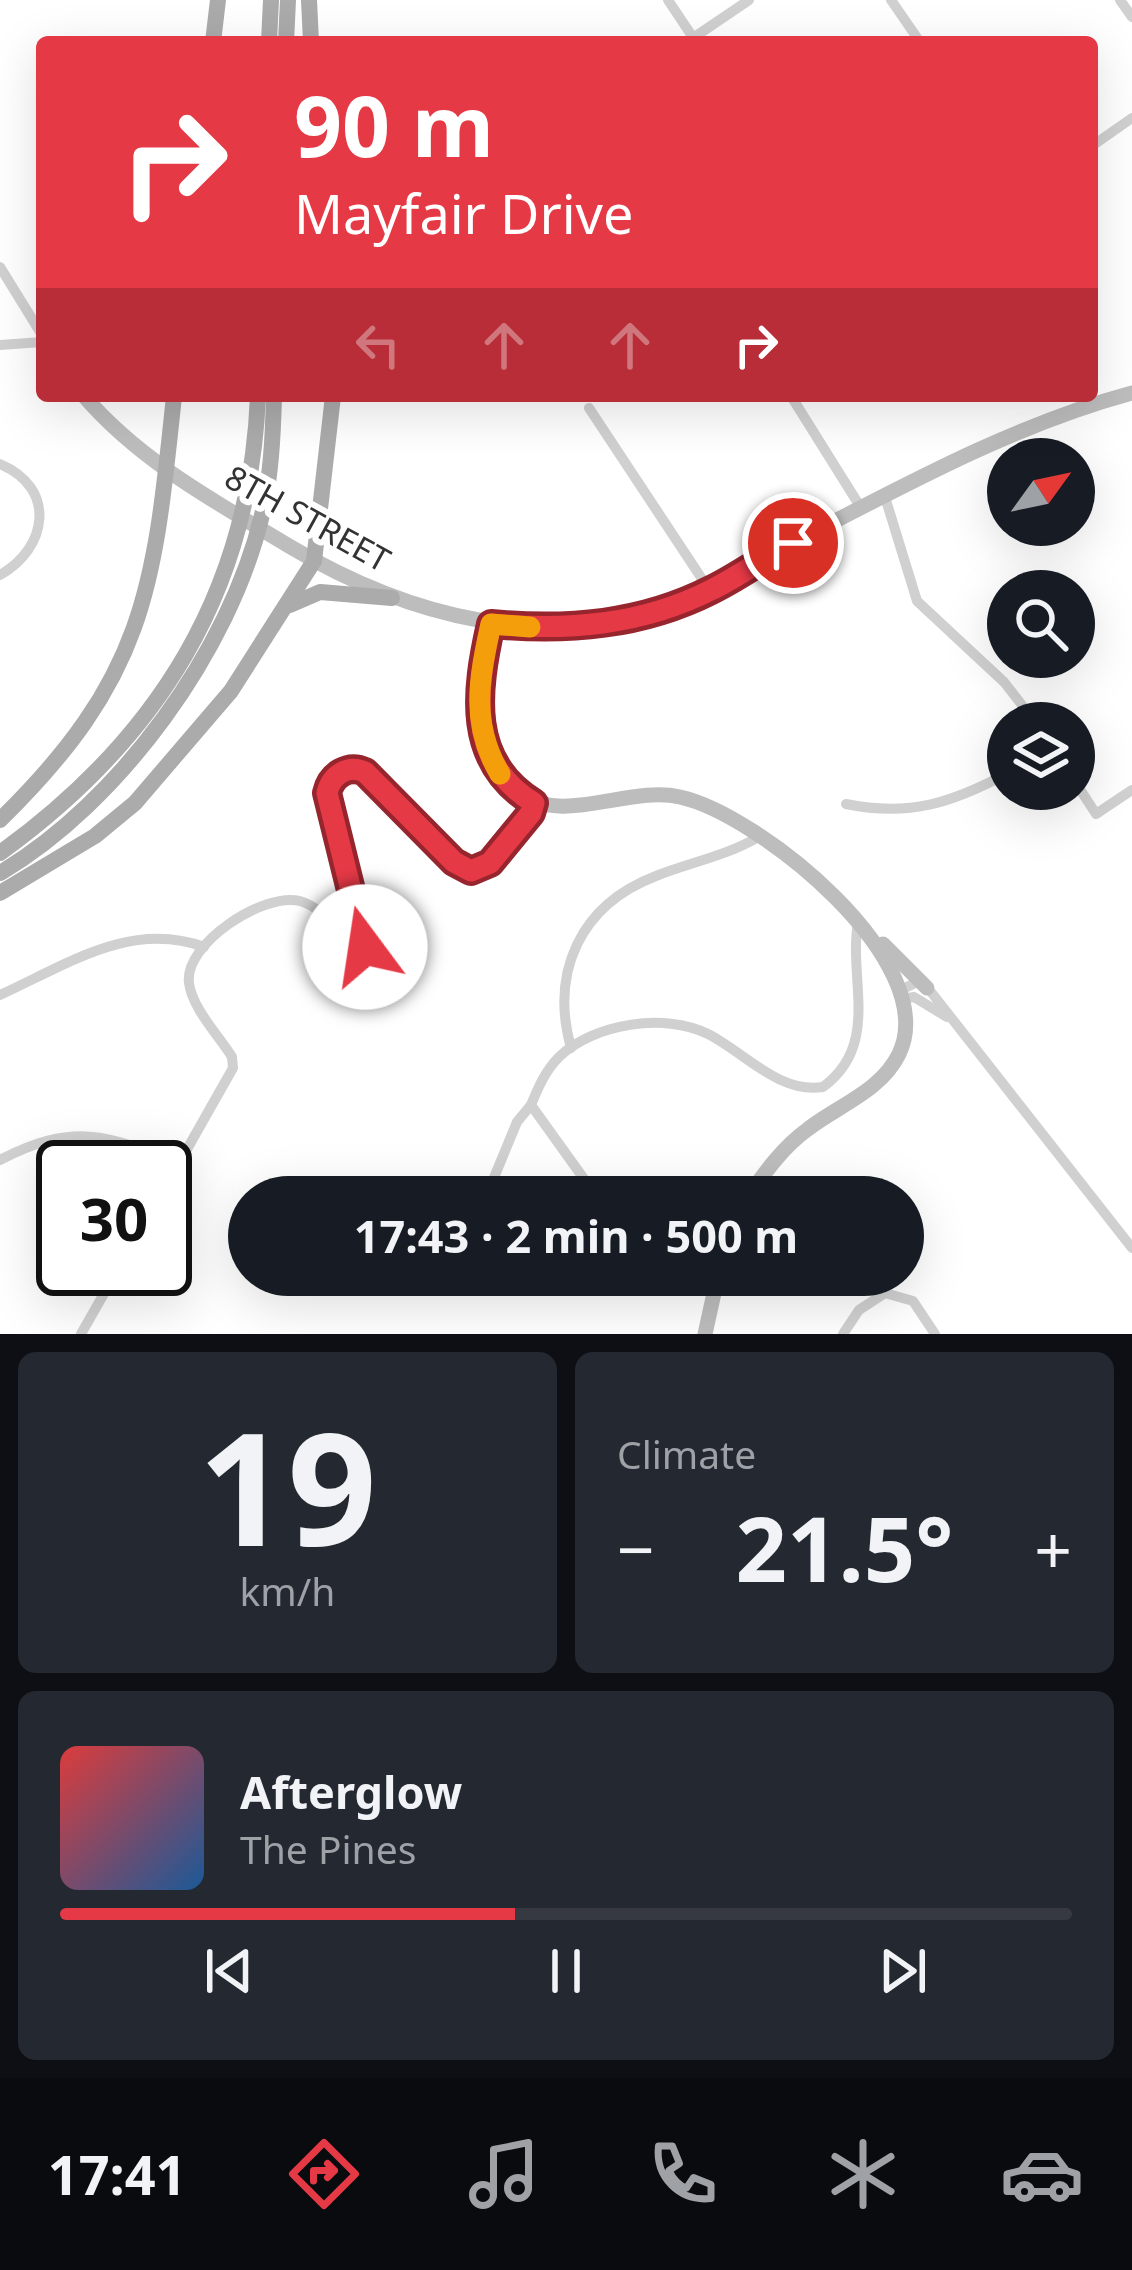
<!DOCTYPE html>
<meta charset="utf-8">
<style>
body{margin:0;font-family:"Noto Sans",sans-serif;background:#242831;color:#f1f3f6;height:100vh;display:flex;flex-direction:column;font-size:45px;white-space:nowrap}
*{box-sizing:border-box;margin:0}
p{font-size:39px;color:#9ea1a6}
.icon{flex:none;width:66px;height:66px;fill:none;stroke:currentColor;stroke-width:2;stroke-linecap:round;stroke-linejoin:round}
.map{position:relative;height:1334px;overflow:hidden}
.side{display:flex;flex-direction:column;gap:18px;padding:18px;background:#0d0f14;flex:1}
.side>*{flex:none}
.banner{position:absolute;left:36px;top:36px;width:1062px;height:366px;border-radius:12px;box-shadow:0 12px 48px #0002;background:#e63946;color:#fff;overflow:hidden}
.needle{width:78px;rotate:57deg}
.controls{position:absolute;left:987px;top:438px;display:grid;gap:24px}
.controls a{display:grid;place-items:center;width:108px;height:108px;border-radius:50%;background:#171b24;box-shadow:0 12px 48px #0002;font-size:60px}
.speed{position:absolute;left:36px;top:1140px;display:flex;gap:24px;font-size:60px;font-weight:700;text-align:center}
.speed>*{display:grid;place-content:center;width:156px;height:156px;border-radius:50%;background:#171b24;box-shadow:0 12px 48px #0002;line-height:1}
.speed .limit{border:6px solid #111;border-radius:18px;background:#fff;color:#111}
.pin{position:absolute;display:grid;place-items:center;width:102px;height:102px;color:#fff;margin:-51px;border:6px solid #fff;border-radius:50%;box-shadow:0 3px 12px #0007}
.me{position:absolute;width:132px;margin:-66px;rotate:346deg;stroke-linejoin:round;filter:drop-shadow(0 0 9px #0008)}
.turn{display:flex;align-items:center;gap:42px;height:252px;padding:0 60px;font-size:54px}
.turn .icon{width:156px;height:156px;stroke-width:2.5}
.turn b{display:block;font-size:84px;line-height:102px}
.lanes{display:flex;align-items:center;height:114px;padding:0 60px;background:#0003;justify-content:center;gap:60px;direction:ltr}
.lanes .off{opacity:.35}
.big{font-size:90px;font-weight:700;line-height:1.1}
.side .tile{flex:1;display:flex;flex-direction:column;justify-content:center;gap:18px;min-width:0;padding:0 42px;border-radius:18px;background:#242831}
.side .dial{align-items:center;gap:0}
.dial b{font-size:156px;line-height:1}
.song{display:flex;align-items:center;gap:36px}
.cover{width:144px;height:144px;border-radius:18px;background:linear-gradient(135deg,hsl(0 70% 55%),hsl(210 70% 35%))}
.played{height:12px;border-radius:6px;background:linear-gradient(90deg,#e63946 45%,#363941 45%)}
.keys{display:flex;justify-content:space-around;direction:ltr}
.heat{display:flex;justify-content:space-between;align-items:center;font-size:66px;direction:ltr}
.side .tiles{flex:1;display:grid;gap:18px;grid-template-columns:1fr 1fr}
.tile:last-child{grid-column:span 2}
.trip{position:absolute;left:228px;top:1176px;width:696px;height:120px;border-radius:60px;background:#171b24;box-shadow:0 12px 48px #0002;font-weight:700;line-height:120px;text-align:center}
.menu{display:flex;height:192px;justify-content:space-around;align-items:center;background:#090b0e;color:#9ea1a6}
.menu .icon{width:84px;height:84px}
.menu .on{color:#e63946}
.menu b{font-size:54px;color:#f1f3f6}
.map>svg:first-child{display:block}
</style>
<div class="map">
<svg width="1132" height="1334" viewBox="0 0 1132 1334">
<rect width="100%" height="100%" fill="#fff"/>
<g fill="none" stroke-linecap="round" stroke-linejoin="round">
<!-- street -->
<g stroke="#d0d0d0" stroke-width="10">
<polyline points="668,0 696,42"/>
<polyline points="891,0 920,42"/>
<polyline points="1120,0 1132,17"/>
<polyline points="693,38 749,0"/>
<polyline points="1092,146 1132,118"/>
<polyline points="0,267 42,335"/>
<polyline points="0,345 42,342"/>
<polyline points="791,396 861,508"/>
<polyline points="589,408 710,591"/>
<path d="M0,464C57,488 48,548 0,575"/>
<polyline points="885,497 917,601 1004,682 1036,723"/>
<polyline points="1074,780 1096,814 1132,790"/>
<path d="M846,804C909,817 952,803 1008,773"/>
<polyline points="899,991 917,982 931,992 1132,1248"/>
<path d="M0,995C66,965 131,920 204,947"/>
<polyline points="902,999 914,997 947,1017"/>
<path d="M571,1048C550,972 580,905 656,876C691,862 727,856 760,836"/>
<path d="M0,1160C71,1123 109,1133 178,1165"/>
<path d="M165,1188L233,1068L232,1057C219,1036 192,1008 189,983C184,944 263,892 300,901C325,908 338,935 357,950L365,947L327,793C331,775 348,764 365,771L454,862L471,871L490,863L534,803"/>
<polyline points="486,1197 517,1122 531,1105"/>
<path d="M597,1197L531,1105C538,1088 545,1071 559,1057C593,1024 664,1012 708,1034C744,1052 779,1094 823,1087C881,1044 848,980 858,922"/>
<polyline points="81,1334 118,1269"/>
<polyline points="843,1334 859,1310 885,1293 913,1301 935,1334"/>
</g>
<!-- secondary -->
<g stroke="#bdbdbd" stroke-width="15">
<path d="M84,396C141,462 216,502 289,546C408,617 545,653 680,604C715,591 742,569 775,552C891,493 1006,427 1132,393"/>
<path d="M491,624C478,681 463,753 519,793C563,826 630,785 680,797C758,814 943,962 899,1054C881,1091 839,1105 808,1129C783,1147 765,1172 748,1197"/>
<polyline points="883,944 927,988"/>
<polyline points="705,1334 718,1275"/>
</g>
<!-- primary -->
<g stroke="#ababab" stroke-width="16">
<polyline points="309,0 311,42"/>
<polyline points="213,42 218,0"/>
<polyline points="269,42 271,0"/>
<polyline points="286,42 288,0"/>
<polyline points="290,605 320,592 392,598"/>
<path d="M0,820C146,677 154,589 174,396"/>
<path d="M0,853C158,739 250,592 258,396"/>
<path d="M0,873C120,802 230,650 262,515C271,477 273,436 274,396"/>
<polyline points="0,893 95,836 135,803 231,691 314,561 333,396"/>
</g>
</g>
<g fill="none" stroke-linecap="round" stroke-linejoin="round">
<!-- route casing -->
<g stroke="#96252e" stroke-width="30">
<path id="route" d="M365,947L327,793C331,775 348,764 365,772L454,862L471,871L490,863L531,813L534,803C466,762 476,691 491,624C568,631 642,625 711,590C740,576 764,557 793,543"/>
</g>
<!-- route -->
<use href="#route" stroke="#e63946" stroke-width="21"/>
<!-- slow -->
<path stroke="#f59e0b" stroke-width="21" d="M500,774C470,724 479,678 491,624L530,627"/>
</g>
<g text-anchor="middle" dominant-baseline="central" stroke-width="12" stroke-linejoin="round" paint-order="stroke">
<!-- street labels -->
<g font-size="33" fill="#333" stroke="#fff">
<text transform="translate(308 518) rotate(29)">8TH STREET</text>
</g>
</g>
</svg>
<div class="controls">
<a><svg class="needle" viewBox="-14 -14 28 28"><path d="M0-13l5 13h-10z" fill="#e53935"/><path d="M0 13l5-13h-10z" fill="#9ea1a6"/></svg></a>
<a><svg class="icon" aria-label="search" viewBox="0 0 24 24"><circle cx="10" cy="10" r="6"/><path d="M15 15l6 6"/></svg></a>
<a><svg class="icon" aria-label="layers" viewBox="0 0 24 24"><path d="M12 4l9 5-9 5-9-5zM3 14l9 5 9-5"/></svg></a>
</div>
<div class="speed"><div class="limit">30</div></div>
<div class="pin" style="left:793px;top:543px;background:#d93025"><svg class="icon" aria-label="arrive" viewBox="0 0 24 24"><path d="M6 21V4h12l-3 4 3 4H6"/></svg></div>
<svg class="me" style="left:365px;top:947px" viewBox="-20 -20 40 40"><circle r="19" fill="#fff"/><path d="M0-13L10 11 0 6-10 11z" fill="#e63946"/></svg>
<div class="trip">17:43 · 2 min · 500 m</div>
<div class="banner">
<div class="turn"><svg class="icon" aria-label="right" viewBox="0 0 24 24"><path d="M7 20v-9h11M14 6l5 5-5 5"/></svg><div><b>90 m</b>Mayfair Drive</div></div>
<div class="lanes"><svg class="icon off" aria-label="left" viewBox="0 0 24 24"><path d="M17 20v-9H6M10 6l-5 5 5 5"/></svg><svg class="icon off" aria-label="ahead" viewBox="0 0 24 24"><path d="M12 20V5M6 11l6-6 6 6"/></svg><svg class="icon off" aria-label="ahead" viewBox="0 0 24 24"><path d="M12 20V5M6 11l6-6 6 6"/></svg><svg class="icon" aria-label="right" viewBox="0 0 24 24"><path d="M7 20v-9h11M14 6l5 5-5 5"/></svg></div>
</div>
</div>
<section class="side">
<div class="tiles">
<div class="tile dial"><b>19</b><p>km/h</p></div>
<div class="tile"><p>Climate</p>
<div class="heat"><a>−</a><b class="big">21.5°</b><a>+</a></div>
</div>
<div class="tile">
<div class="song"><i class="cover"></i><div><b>Afterglow</b><p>The Pines</p></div></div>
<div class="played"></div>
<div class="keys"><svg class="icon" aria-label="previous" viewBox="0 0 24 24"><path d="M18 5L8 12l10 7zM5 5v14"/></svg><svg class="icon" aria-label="pause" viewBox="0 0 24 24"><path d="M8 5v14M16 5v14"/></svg><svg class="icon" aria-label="next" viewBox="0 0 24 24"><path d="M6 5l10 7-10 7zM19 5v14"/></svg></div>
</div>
</div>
</section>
<nav class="menu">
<b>17:41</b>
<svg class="icon on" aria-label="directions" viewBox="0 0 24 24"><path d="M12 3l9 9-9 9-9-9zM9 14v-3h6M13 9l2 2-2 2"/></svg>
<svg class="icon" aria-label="music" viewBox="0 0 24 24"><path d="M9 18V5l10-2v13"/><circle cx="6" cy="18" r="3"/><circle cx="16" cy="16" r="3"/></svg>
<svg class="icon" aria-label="phone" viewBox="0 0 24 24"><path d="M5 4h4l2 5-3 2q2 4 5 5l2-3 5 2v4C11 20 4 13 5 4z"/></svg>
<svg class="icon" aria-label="climate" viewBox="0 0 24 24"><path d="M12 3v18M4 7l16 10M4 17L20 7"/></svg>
<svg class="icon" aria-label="car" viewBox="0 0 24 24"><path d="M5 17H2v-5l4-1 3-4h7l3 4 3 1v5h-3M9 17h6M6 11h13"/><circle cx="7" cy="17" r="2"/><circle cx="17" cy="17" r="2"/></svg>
</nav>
